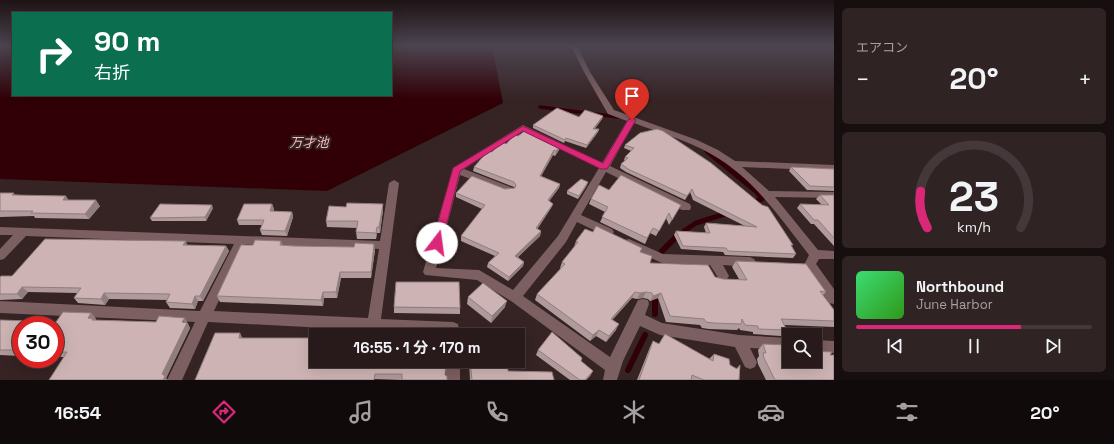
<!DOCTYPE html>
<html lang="ja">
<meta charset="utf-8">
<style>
body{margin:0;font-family:"Space Grotesk","Noto Sans JP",sans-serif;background:#302324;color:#f1f3f6;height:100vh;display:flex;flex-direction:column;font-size:15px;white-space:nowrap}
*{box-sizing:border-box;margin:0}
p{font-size:13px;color:#a5a1a3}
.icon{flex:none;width:22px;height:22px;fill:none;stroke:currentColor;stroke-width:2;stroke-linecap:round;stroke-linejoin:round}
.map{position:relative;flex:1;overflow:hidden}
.sheet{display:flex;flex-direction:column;gap:8px;padding:8px;background:#160e0f;width:280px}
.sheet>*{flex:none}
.hud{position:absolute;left:12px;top:12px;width:380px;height:84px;border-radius:0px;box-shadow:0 4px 16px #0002,0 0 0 1px #44383a;background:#0b6e4f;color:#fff;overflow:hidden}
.buttons{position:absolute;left:782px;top:328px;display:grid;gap:8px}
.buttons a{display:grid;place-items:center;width:40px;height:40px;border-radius:0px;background:#281a1b;box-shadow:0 4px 16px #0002,0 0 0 1px #44383a;font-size:20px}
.speed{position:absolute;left:12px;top:316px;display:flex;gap:8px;font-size:20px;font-weight:700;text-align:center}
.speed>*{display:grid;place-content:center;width:52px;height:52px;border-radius:50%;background:#281a1b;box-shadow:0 4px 16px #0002,0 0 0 1px #44383a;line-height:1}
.speed .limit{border:6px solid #d22;background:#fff;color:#111}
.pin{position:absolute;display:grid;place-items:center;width:34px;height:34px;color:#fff;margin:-41px -17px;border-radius:50% 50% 50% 0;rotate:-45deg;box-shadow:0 0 4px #0007}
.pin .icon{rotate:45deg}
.me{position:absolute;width:44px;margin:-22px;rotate:15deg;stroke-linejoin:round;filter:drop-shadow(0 0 3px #0008)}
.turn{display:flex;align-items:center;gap:14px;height:84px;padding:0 16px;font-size:18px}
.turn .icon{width:52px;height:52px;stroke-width:2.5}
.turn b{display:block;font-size:28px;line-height:34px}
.big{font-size:30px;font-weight:700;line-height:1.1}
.sheet .tile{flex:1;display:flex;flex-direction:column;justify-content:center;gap:6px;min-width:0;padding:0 14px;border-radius:6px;background:#302324}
.sheet .dial{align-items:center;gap:0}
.dial svg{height:104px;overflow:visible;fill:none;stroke:#44383a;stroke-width:7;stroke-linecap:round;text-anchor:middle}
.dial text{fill:#f1f3f6;stroke:none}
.song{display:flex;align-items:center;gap:12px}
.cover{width:48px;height:48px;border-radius:6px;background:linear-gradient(135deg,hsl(140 70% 55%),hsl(110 70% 35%))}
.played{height:4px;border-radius:2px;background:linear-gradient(90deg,#db2777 70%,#44383a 70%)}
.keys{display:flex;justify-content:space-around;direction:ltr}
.heat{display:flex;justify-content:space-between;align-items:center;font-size:22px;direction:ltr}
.trip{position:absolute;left:309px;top:328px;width:216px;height:40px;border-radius:0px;background:#281a1b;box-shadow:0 4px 16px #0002,0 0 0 1px #44383a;font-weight:700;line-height:40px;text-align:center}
.menu{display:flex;height:64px;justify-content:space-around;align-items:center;background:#100a0b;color:#a5a1a3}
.menu .icon{width:28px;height:28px}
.menu .current{color:#db2777}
.menu b{font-size:18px;color:#f1f3f6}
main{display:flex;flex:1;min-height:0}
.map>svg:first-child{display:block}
</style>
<main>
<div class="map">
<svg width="834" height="380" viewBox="0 0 834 380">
<rect width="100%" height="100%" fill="#362324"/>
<!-- water -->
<polygon fill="#310007" points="0,46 13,46 13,95 391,95 391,46 492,46 503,103 327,191 0,179"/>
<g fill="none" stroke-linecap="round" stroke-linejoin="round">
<!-- stream-far2 -->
<polyline stroke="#310007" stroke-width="3.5" points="540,107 618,117"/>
<!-- stream-far1 -->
<g stroke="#310007" stroke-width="5">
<polyline points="707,151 757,192 762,199 752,203"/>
<polyline points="675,237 696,223 728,213"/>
</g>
<!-- stream -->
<g stroke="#310007" stroke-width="6">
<polyline points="662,251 677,236"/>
<polyline points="655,294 655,314"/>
<polyline points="628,370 645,335"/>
</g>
<!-- minor -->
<g fill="#7c5f60" fill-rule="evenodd">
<path d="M571,46H577L590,72L614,110L697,140L718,150L735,161L834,165V171L742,167L769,191L834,192V198L775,197L818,250L834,251V259H819L816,264L834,289V304L829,303L804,265L809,255C780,218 753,177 711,154C687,140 660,133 634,123L610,166L690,204L691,207L690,210H682L606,172L581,215L612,229L614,232L612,235H604L577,222L566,242L523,296L610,357L638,300L643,299L648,300L649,304L645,315L662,323L739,335L789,338V350L750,348L757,362L755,367L750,369L745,367L735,347L660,335L640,326L623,361L617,380H603L605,370L511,301L477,280L425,275L423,272L453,168L523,125L602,163L627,121L608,114L584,72ZM523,131L599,168L558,236L513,290L479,270L436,268L460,175L505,192H513L514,190L513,188L464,169Z"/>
<path d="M394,180L399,183L381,319L453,322L458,324L460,335L208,322L182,380H167L195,322L0,313V301L200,311L234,244L26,236L4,259L0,260V249L13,235H0V227L380,241L389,183ZM245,244L379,249L368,318L214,311Z"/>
<polygon points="629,239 663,254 750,257 754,259 756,262 754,265 750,267 723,265 729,276 727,279 723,281 719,279 710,265 662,263 625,246 623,243 625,240"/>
<polygon points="815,340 834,341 834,353 815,352"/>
<rect x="446" y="361" width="14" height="19"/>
</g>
</g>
<!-- wall -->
<g fill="#b09a9b">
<polygon points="603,116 602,119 594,129 599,129 598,132 586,148 565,141 564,143 533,128 533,125 579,117"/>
<polygon points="640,133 791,247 796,254 793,258 725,255 723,252 681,249 674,235 676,231 706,233 704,227 706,223 745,226 693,200 690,192 685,200 626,172 620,168 621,164 625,161 624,160 625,157 631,151 624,148 625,145"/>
<polygon points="518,136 560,146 559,150 555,156 553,155 541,176 560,184 559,188 549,201 553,204 551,208 537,229 541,231 540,236 518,257 524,262 523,266 508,281 487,267 488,263 495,256 461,241 461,236 482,209 456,197 456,193 515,188 514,187 473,171 474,167 492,152 506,144"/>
<polygon points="791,167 834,169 834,191 807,190 789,171"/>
<polygon points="587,185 578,199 567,194 567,191"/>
<polygon points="609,190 681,205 669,225 666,218 656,236 650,233 645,244 600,222 605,212 589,204 591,199"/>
<polygon points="0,193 69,200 100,206 89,219 35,218 34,216 0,217"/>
<polygon points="820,195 834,195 834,246 814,224 811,224 797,208 800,204 822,205 816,199"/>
<polygon points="272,204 274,209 273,211 292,212 293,217 287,236 262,235 260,230 262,225 239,225 237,220"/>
<polygon points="213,208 206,221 152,221 150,218"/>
<polygon points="383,210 380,233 377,233 376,239 357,239 356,232 357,228 327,227 326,221"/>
<polygon points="281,241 282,245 375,250 371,278 341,278 337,298 324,298 323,306 220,302 217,296 253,245"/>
<polygon points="576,241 640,252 650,263 723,279 739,279 732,267 736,261 826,292 823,295 834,310 834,327 784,325 787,330 781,336 753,334 753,332 740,330 739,328 737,330 709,329 702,328 700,325 666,322 658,298 650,301 648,299 643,298 637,299 632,298 612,320 616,330 606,342 596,336 590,341 535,300 537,294 561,269 560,268 562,262 575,247 574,247"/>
<polygon points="188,245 226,246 229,251 203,301 198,301 195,309 170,308 166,302 168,300 109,299 105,305 78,303 74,298 77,293 28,292 22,299 0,300 0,277 12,276"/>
<polygon points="468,297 505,307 491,323 467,304"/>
<polygon points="394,307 460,308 460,314 394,313"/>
<polygon points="91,313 96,319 95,320 188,323 188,324 190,328 166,378 64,357 55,357 55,325 21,325 21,356 0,355 0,320 56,322"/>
<polygon points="665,334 709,359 714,354 736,369 740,365 739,380 637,380 650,347 653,341 659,344"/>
<polygon points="243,338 446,361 402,380 375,379"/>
<polygon points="763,344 789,361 830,355 834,380 766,380 758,364 757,359 759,356 758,350"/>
<polygon points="538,350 581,361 593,371 590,376 586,380 570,380 536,355"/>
<polygon points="469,361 507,361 508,371 554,380 470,380"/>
</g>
<!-- shaded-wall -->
<g fill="#907d7e">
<polygon points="603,116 602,119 592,133 593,129"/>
<polygon points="599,129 598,132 586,148 587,145"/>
<polygon points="560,146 559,150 555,156 556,151"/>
<polygon points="554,150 553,155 539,180 540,176"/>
<polygon points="588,182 587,185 578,199 579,196"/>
<polygon points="560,184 559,188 547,204 548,200"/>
<polygon points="66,196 70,202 63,200"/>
<polygon points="96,200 100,206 89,219 85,214"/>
<polygon points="272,204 274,209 271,217 270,211"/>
<polygon points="383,204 383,210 380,233 379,227"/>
<polygon points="553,204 551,208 535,233 536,228"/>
<polygon points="212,205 213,208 206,221 205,217"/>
<polygon points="292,212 293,217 287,236 285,231"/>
<polygon points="377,227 377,233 376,239 376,233"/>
<polygon points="541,231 540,236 514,261 515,256"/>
<polygon points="186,241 188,247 183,245"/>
<polygon points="374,244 375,250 371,278 371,272"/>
<polygon points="226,246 229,251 203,301 200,296"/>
<polygon points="524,262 523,266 508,281 509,277"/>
<polygon points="340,272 341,278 337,298 336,292"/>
<polygon points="22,287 28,292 22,299 17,294"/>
<polygon points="323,292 324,298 323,306 321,300"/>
<polygon points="635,292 632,298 608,325 611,319"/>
<polygon points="646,292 643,298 637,299 640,293"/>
<polygon points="104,293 109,299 105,305 101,299"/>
<polygon points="661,293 658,298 650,301 653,296"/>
<polygon points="195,296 198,301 195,309 192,304"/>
<polygon points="507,301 505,307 491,323 492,316"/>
<polygon points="91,313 96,319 95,320 98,324 88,318"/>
<polygon points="185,318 190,328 166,378 168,380 163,380 162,374"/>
<polygon points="619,324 616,330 606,342 609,336"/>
<polygon points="599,330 596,336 590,341 593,335"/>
<polygon points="240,333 243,339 239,338"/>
<polygon points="593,371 590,376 586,380 585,380"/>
</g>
<!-- building -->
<g fill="#cdb3b4" stroke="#907d7e">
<polygon points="557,108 579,117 585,110 603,116 593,129 599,129 587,145 566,138 565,140 533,125"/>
<polygon points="657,129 663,131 711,163 762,205 768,207 793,245 791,245 796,254 728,251 726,248 683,246 676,231 710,233 706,223 757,227 695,196 692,189 687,196 628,169 621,164 628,158 625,157 634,148 625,145 640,133"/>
<polygon points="526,130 560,146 556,151 554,150 540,176 560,184 548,200 553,204 536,228 541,231 515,256 524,262 509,277 488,263 499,253 461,236 485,205 456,193 472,176 505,189 515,188 516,185 514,182 474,167 488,151 492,152 502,142 506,144 515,135 518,136"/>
<polygon points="791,167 834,169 834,187 810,186"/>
<polygon points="621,175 681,205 672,220 669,213 659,231 653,228 647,238 602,217 608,207 591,199 599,185 609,190"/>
<polygon points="581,179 588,182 579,196 567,191"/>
<polygon points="0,193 14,193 12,195 66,196 63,200 96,200 85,214 31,213 33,211 0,211"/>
<polygon points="820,195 834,195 834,238 818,220 814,220 800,204 829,205"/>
<polygon points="347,203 383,204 379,227 377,227 376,233 356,232 358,221 326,221 329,206 346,207"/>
<polygon points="160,204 212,205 205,217 150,218"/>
<polygon points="244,204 272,204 270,211 292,212 285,231 260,230 264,220 237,220"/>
<polygon points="596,226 642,248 640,252 652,256 650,263 708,265 715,277 723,279 747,280 736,261 806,264 826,292 820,291 834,310 834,321 781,319 787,330 758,329 758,326 745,325 742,319 741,324 713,323 706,322 704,319 670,316 661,293 653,296 652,293 646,292 640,293 635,292 611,319 619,324 609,336 599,330 593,335 537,294 565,264 562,262 578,242 576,241 585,229 593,232"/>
<polygon points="45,239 186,241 183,245 226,246 200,296 195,296 192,304 166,302 170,294 104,293 101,299 74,298 81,288 22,287 17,294 0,294 0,277 1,276 12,276"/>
<polygon points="255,240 281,241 280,245 293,246 354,247 355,243 374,244 371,272 340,272 336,292 323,292 321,300 217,296 241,245 253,245"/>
<polygon points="396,282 459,282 460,308 394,307"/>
<polygon points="483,283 507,301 492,316 468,297"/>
<polygon points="63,312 91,313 88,318 93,319 92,320 156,322 159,316 185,318 182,322 187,323 162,374 165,376 163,380 49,380 67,352 55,352 55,325 21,325 21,350 0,350 0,320 56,322"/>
<polygon points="552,332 582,358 581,361 593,371 585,380 580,380 538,350"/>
<polygon points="215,333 240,333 239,338 316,338 316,361 446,361 445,375 447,376 447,380 402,380 402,374 375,374 374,380 195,380"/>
<polygon points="320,333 376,334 376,335 319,335"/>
<polygon points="665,334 713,361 714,354 729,359 730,365 737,369 740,365 739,380 704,380 692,375 691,380 639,380 653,341 659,344"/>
<polygon points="763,344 789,345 789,361 815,361 815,351 832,352 830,355 834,355 834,380 775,380 764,358 763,353 766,353"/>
<polygon points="470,361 507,361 508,371 552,372 554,380 472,380"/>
</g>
<!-- sky -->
<linearGradient id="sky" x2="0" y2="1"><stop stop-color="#1e1314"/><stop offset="0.46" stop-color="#4c4550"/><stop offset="1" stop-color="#4c4550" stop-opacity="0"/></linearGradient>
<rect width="834" height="99" fill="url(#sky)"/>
<!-- route -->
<polygon fill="#db2777" stroke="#8e194d" points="632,117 636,120 607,169 601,169 523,131 460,171 442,243 437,247 433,246 432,243 453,168 523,126 603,163 628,120"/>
<g text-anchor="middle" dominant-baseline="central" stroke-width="4" stroke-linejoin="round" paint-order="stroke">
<!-- water labels -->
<g font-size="13" font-style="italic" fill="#f8bcbf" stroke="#362324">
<text x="309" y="142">万才池</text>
</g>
</g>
</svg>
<div class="buttons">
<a><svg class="icon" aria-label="search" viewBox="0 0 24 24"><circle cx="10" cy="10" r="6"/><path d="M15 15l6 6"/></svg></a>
</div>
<div class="speed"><div class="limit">30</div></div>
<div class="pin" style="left:632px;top:120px;background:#d93025"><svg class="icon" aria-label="arrive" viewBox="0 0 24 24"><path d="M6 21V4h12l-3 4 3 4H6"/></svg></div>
<svg class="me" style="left:437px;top:243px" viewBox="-20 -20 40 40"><circle r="19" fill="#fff"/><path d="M0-13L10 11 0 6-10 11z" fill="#db2777"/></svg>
<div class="trip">16:55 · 1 分 · 170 m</div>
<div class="hud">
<div class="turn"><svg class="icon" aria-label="right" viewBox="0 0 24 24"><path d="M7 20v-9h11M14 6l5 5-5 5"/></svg><div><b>90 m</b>右折</div></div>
</div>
</div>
<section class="sheet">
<div class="tile"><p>エアコン</p>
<div class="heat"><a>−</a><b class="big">20°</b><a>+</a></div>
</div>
<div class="tile dial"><svg viewBox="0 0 100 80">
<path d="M14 69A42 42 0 1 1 86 69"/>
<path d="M14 69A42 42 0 0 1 9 41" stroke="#db2777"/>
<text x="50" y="56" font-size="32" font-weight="700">23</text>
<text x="50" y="72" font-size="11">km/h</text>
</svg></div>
<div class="tile">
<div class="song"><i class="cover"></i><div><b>Northbound</b><p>June Harbor</p></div></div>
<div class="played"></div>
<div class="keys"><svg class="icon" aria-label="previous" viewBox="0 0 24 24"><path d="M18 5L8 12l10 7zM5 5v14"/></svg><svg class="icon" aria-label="pause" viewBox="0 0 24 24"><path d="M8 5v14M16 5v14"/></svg><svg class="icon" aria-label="next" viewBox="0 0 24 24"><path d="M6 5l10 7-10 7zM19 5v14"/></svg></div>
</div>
</section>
</main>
<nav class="menu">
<b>16:54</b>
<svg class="icon current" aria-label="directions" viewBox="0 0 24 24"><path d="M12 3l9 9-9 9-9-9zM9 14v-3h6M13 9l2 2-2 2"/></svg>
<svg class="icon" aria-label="music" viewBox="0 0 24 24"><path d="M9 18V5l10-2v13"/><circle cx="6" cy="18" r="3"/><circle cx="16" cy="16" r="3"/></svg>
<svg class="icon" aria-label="phone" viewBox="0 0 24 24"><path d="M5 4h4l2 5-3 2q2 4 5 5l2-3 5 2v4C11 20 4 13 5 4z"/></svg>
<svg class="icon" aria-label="climate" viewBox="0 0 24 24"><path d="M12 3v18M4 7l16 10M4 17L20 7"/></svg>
<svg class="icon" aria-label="car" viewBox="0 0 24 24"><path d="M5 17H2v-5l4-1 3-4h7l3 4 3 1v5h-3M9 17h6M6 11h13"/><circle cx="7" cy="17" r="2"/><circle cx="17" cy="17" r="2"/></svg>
<svg class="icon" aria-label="filters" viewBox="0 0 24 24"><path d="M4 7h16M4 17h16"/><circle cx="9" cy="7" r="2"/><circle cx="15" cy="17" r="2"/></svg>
<b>20°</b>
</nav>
